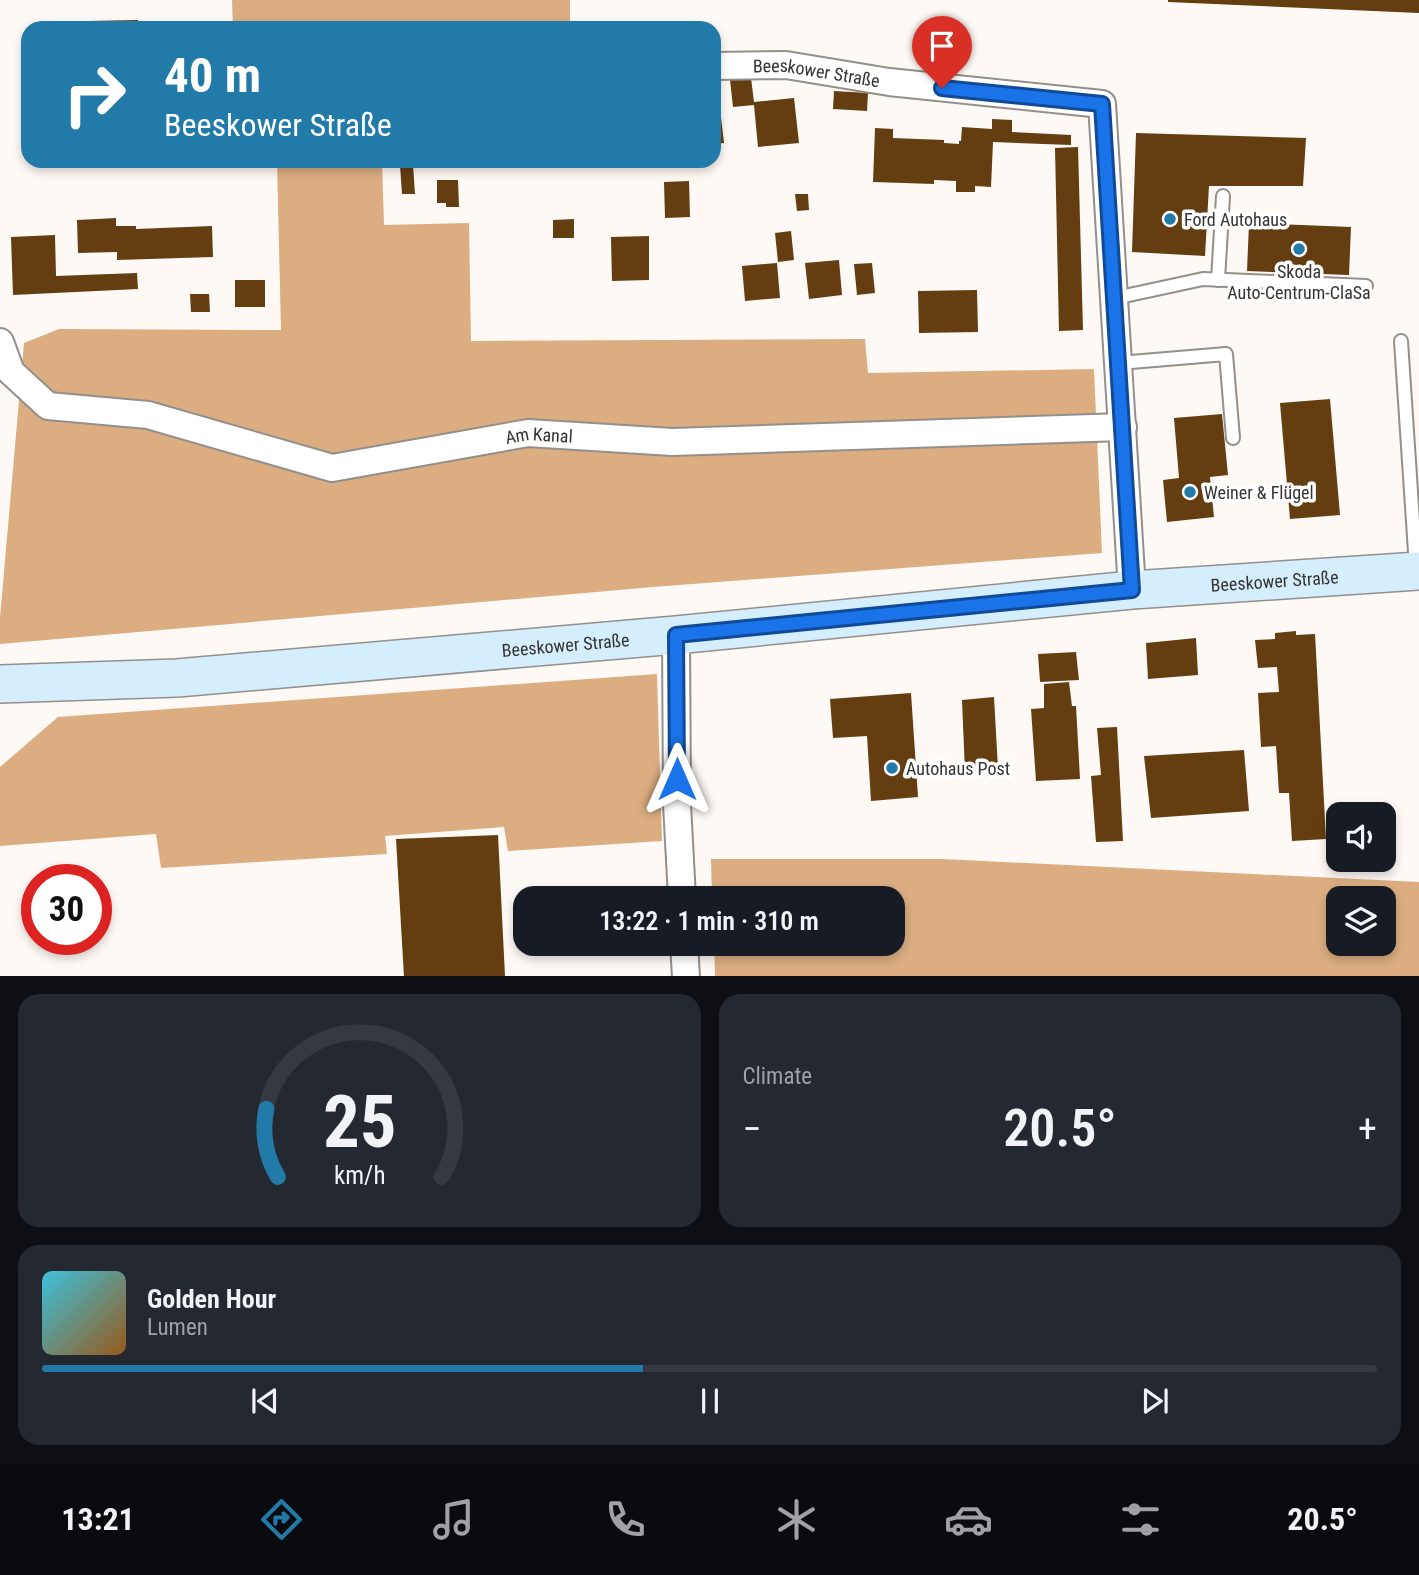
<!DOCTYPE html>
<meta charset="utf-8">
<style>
body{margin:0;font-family:"Roboto Condensed",sans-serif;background:#242831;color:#f1f3f6;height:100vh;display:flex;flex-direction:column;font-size:26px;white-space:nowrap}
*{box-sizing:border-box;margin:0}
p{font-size:23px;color:#9ea1a6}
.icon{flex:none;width:38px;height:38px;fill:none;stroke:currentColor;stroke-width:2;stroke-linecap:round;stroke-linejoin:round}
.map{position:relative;height:976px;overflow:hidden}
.drawer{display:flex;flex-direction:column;gap:18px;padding:18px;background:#0d0f14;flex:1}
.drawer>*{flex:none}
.top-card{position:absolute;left:21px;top:21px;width:700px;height:147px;border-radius:21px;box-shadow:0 4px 10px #0003;background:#227aa9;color:#fff;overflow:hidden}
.buttons{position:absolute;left:1326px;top:802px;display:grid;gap:14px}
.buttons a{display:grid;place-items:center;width:70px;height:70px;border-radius:14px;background:#171b24;box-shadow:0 4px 10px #0003;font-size:35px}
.speed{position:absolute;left:21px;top:864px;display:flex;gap:14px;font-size:35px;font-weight:700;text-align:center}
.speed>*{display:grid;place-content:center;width:91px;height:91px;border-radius:50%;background:#171b24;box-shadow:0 4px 10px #0003;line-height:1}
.speed .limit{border:10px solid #d22;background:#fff;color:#111}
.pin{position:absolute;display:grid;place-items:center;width:60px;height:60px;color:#fff;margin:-72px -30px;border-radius:50% 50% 50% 0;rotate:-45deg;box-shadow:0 0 7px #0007}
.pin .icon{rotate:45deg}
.me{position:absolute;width:77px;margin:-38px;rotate:0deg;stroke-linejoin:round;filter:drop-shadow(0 0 5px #0008)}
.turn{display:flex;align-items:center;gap:24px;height:147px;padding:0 28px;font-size:32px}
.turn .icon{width:91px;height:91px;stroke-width:2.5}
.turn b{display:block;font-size:49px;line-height:60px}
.big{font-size:52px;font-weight:600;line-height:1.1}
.drawer .tile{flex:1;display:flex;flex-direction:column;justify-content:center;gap:10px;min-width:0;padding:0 24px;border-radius:21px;background:#242831}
.drawer .dial{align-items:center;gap:0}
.dial svg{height:182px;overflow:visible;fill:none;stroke:#363941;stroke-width:7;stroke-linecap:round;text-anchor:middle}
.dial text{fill:#f1f3f6;stroke:none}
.song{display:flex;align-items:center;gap:21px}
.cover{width:84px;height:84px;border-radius:10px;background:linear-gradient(135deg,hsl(190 70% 55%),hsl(30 70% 35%))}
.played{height:7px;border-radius:4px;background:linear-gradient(90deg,#227aa9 45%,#363941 45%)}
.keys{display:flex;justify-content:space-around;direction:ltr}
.heat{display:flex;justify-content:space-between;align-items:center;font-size:38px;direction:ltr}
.drawer .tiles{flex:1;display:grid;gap:18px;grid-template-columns:1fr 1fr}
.tile:last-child{grid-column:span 2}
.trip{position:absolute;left:513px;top:886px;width:392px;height:70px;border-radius:21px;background:#171b24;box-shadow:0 4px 10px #0003;font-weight:600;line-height:70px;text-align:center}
.menu{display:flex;height:112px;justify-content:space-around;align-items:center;background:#090b0e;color:#9ea1a6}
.menu .icon{width:49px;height:49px}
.menu .active{color:#227aa9}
.menu b{font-size:32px;color:#f1f3f6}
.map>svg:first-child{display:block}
</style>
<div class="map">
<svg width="1419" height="977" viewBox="0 0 1419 977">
<rect width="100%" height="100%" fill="#fef9f5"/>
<!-- forest -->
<g fill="#dbad81" fill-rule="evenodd">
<polygon points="232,0 570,0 570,28 233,28"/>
<polygon points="277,161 382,161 384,225 469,223 471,341 865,339 868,373 1094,369 1102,553 653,587 0,644 0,618 24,343 59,329 281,330"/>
<polygon points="657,674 662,841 508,851 504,827 385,836 387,854 161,868 156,834 0,846 0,767 58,717"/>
<path d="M711,859H942L1419,882V976H715L714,943H892V898H712ZM1339,898H1384V943H1339Z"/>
</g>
<!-- building -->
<g fill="#643d10">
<polygon points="1168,0 1419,0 1419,13 1168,2"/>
<polygon points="138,20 138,28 89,28 89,21"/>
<polygon points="751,78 754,102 794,98 799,143 758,147 754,105 733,107 730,80"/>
<polygon points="834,91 868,93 867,111 833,109"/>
<polygon points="719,100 724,143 714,144 714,101"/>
<polygon points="992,119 1012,120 1012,132 1071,135 1071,145 993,142 991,187 975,186 975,192 956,192 956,181 934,180 934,184 873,182 875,128 893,129 893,138 944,140 944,143 959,144 959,141 961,141 962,127 992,129"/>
<polygon points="1136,133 1306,138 1303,186 1209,186 1205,256 1132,252"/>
<polygon points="1078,147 1083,330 1059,331 1055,148"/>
<polygon points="413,164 415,194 402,194 400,165"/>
<polygon points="437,180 458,180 459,207 446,207 446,203 437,203"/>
<polygon points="689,181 690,217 665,218 664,182"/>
<polygon points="795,194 808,194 809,210 797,211"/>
<polygon points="116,218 116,226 136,226 136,229 212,226 213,257 117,260 117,252 78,253 77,220"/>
<polygon points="574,219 574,238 553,238 553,220"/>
<polygon points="1249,223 1351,227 1349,275 1247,271"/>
<polygon points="791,231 794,260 778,262 775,233"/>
<polygon points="55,235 56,276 137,273 138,289 13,295 11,237"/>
<polygon points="649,236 649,280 612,281 611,237"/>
<polygon points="839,260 842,295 809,299 805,263"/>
<polygon points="777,263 780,298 745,301 742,266"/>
<polygon points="872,263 875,293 857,295 854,264"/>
<rect x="235" y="280" width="30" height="27"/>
<polygon points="977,290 978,332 919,333 918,291"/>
<polygon points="190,294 209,294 210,312 191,312"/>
<polygon points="1330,399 1340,515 1290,519 1280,403"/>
<polygon points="1222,414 1228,475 1210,477 1214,517 1167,522 1163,480 1179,478 1174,418"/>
<polygon points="1296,631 1296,635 1315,634 1326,839 1292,841 1289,793 1279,793 1276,746 1261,747 1258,693 1279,692 1277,667 1258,668 1255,640 1275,639 1275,633"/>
<polygon points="1196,638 1198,675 1148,679 1146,643"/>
<polygon points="1076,652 1079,680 1040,682 1038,654"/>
<polygon points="1069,682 1072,706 1076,706 1080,779 1036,781 1031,709 1044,708 1044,684"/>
<polygon points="911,693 918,797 871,801 867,736 833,738 830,699"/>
<polygon points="994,697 998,769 965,772 962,700"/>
<polygon points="1117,727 1123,841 1096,842 1091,776 1101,775 1097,728"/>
<polygon points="1244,750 1249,811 1151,818 1144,756"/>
<polygon points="498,835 505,976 404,977 396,839"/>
</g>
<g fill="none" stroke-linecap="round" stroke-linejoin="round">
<!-- lane casing -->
<g stroke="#938f8b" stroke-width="16">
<g id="lane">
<polyline points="1218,280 1223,196"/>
<polyline points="1115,298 1203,279 1366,286"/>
<polyline points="1401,341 1416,567"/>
<polyline points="1119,363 1226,354 1233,438"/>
</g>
</g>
<!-- street casing -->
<g stroke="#938f8b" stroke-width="30">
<g id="street">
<path id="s1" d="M714,66L786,65L889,82L1102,104L1132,590"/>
<path id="s2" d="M0,342L11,372L48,406L148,415L332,468L528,433L672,442L1123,427"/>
<polyline points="676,635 677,804 682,898"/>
<polyline points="684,943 686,977"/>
</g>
</g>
<!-- secondary casing -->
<g stroke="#938f8b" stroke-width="40">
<g id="secondary">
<path id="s3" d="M0,684L177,678L676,635L1132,590L1419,571"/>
</g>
</g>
<!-- lane -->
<use href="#lane" stroke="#fff" stroke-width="12"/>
<!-- street -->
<use href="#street" stroke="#fff" stroke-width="26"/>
<!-- secondary -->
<use href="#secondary" stroke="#d5eefd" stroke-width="37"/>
</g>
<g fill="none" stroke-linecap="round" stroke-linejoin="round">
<!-- route casing -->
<g stroke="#114b97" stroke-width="18">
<polyline id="route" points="677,779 676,635 1132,590 1102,104 942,88"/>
</g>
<!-- route -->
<use href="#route" stroke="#1a73e8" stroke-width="12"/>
</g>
<!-- markers -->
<g fill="#227aa9" stroke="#fff" stroke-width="2.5">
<circle cx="1170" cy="219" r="7"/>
<circle cx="1299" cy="249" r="7"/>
<circle cx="1190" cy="492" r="7"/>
<circle cx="892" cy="768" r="7"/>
</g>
<g text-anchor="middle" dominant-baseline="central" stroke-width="7" stroke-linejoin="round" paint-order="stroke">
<!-- street labels -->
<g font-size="18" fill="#363432" stroke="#fff">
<text stroke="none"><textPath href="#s1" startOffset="103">Beeskower Straße</textPath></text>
<text stroke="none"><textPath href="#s2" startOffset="584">Am Kanal</textPath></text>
<text stroke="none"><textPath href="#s3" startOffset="1279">Beeskower Straße</textPath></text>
<text stroke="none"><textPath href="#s3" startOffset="567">Beeskower Straße</textPath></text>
</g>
<!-- poi labels -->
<g font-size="18" fill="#363432" stroke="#fff" text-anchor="start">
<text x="1184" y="219">Ford Autohaus</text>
<text x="1299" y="271" text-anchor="middle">Skoda<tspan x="1299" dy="21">Auto-Centrum-ClaSa</tspan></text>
<text x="1204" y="492">Weiner &amp; Flügel</text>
<text x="906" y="768">Autohaus Post</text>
</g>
</g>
</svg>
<div class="buttons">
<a><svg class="icon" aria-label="sound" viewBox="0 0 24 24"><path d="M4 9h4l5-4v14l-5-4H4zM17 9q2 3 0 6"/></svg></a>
<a><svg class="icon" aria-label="layers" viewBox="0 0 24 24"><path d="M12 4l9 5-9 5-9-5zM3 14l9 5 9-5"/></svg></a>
</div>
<div class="speed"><div class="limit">30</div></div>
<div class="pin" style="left:942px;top:88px;background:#d93025"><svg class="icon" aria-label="arrive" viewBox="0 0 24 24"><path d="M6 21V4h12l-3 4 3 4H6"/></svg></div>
<svg class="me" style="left:677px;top:779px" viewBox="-20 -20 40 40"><path d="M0-17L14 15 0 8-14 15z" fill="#1a73e8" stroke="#fff" stroke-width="4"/></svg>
<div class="trip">13:22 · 1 min · 310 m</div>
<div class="top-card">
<div class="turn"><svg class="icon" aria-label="right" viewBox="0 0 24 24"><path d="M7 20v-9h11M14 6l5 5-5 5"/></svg><div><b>40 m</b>Beeskower Straße</div></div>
</div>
</div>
<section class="drawer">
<div class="tiles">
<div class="tile dial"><svg viewBox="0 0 100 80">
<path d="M14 69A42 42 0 1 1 86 69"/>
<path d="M14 69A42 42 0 0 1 9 39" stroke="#227aa9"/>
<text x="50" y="56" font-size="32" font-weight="700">25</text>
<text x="50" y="72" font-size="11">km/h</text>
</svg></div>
<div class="tile"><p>Climate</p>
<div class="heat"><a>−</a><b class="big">20.5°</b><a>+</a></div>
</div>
<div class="tile">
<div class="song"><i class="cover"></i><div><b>Golden Hour</b><p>Lumen</p></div></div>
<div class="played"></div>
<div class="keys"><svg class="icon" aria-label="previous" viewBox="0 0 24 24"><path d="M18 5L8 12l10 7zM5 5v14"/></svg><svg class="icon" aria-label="pause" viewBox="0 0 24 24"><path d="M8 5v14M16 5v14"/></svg><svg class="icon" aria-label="next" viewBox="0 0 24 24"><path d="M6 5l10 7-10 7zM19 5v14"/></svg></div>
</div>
</div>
</section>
<nav class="menu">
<b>13:21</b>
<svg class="icon active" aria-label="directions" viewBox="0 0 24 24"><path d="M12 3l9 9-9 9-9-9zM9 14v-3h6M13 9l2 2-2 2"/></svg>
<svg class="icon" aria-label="music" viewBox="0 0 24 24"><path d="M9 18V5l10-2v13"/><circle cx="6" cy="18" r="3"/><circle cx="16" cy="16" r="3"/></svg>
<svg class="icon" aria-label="phone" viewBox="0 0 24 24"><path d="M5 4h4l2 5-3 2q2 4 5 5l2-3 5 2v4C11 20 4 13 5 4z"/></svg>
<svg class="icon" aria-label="climate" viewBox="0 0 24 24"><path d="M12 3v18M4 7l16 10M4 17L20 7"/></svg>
<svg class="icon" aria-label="car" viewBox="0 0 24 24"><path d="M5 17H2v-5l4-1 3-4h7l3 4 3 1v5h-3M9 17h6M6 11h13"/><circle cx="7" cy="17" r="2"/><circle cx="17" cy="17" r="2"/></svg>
<svg class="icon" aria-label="filters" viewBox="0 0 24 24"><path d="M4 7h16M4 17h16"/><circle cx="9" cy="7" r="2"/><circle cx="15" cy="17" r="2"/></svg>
<b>20.5°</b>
</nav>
